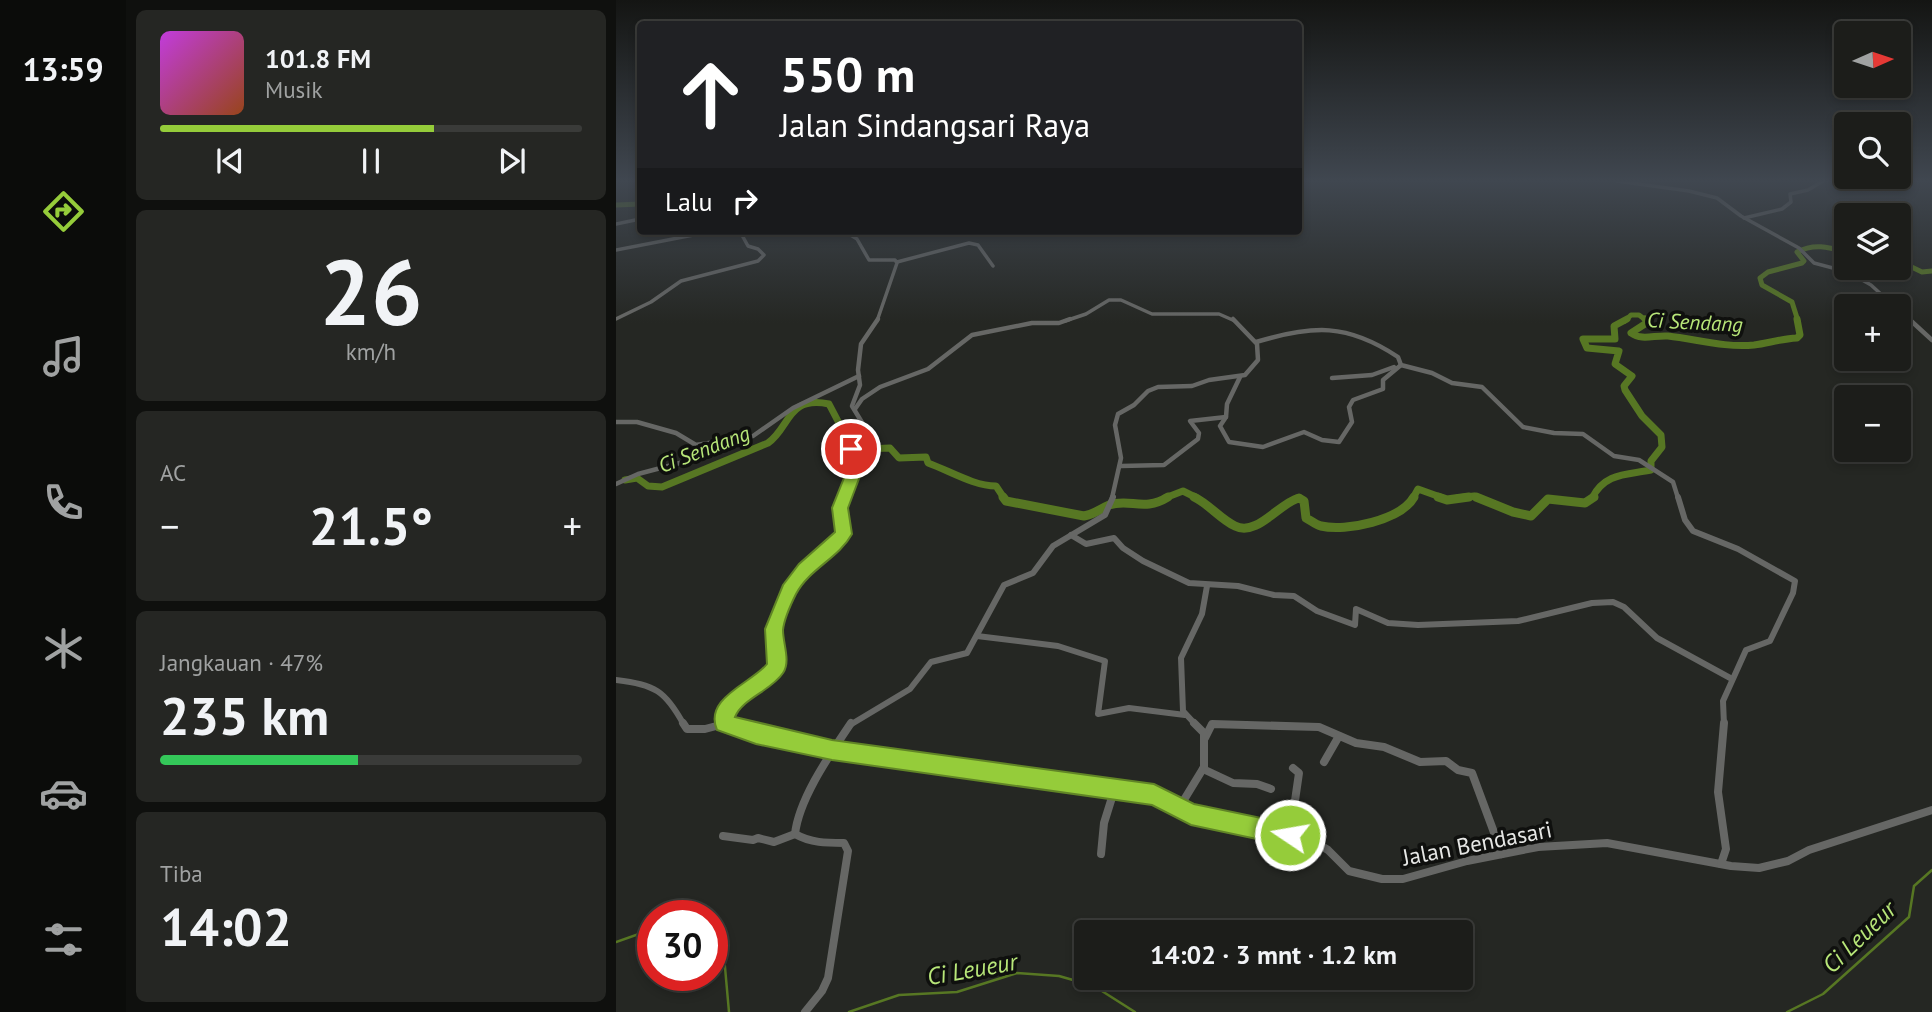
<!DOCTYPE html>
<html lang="id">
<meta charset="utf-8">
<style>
body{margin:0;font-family:"PT Sans",sans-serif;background:#252623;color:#f1f3f6;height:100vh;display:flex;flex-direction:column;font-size:26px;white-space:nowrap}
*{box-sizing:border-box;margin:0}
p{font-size:23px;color:#a0a2a2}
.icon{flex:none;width:38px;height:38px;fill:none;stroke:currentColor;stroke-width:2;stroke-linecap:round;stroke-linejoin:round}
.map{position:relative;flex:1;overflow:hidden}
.sheet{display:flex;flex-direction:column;gap:10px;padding:10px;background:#0f100e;width:490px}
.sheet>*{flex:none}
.guide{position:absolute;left:21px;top:21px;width:665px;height:214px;border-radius:7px;box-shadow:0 4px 10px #0003,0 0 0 2px #3a3b39;background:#202124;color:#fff;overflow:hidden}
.needle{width:46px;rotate:87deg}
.tools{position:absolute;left:1218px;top:21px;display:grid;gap:14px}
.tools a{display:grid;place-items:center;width:77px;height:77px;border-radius:7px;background:#1c1d1a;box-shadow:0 4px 10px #0003,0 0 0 2px #3a3b39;font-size:35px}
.speed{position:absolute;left:21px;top:900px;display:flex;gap:14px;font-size:35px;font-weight:700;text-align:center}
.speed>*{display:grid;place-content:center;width:91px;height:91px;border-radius:50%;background:#1c1d1a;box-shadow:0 4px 10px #0003,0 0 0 2px #3a3b39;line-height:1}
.speed .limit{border:10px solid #d22;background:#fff;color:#111}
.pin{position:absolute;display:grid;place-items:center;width:60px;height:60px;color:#fff;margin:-30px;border:4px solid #fff;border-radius:50%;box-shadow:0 2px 7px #0007}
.me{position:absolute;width:77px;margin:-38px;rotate:282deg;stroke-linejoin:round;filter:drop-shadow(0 0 5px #0008)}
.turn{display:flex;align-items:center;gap:24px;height:147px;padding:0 28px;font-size:32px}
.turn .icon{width:91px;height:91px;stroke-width:2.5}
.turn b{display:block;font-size:49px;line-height:60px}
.then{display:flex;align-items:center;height:66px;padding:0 28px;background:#0003;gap:14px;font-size:26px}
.big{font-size:52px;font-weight:700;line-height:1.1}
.sheet .tile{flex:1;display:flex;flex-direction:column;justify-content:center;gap:10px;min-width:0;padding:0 24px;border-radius:10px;background:#252623}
.sheet .dial{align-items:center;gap:0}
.dial b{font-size:91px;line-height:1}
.song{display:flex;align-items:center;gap:21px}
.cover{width:84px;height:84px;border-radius:10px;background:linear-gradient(135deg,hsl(290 70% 55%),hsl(20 70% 35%))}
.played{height:7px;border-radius:4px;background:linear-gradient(90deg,#95cc3a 65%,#3a3b39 65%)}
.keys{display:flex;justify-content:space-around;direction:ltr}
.heat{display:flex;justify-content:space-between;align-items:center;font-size:38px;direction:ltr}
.charge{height:10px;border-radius:5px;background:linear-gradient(90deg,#34c759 47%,#3a3b39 0)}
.trip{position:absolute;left:458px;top:920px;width:399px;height:70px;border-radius:7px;background:#1c1d1a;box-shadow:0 4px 10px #0003,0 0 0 2px #3a3b39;font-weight:700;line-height:70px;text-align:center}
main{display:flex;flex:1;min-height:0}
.tab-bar{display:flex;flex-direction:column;width:126px;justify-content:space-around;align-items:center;background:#0b0c0a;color:#a0a2a2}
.tab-bar .icon{width:49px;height:49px}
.tab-bar .selected{color:#95cc3a}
.tab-bar b{font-size:32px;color:#f1f3f6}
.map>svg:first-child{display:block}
</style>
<main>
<nav class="tab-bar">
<b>13:59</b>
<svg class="icon selected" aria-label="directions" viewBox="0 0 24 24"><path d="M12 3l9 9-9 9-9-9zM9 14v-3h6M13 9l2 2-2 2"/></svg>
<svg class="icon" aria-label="music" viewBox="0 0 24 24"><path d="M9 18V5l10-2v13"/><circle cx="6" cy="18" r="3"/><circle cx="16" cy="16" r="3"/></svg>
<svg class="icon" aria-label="phone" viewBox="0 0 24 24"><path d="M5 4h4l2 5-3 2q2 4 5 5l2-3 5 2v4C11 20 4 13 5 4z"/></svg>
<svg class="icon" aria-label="climate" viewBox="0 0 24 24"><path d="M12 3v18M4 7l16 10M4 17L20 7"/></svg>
<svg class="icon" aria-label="car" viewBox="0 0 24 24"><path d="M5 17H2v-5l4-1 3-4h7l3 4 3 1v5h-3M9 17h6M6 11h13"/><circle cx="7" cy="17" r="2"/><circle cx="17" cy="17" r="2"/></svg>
<svg class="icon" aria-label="filters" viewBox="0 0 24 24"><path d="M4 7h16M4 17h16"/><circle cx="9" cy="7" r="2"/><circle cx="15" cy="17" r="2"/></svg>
</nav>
<section class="sheet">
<div class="tile">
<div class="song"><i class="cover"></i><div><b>101.8 FM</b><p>Musik</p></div></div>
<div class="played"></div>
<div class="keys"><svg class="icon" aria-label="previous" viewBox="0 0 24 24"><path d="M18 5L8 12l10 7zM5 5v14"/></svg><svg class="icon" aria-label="pause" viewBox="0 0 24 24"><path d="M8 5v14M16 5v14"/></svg><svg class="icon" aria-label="next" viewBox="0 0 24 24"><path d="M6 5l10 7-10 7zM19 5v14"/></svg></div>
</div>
<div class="tile dial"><b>26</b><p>km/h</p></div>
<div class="tile"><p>AC</p>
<div class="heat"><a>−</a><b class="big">21.5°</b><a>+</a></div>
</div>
<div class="tile"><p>Jangkauan · 47%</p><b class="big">235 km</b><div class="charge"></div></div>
<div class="tile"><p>Tiba</p><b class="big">14:02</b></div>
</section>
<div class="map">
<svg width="1316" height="1012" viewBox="0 0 1316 1012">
<rect width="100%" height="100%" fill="#252723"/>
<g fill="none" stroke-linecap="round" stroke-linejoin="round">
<!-- stream -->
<g stroke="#577723" stroke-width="2.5">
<polyline points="96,929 108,956 113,1012"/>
<polyline points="0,942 37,929"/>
<polyline points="233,1012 283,995 341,992 401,973 443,976 478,986 519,1012"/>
<polyline points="1171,1012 1207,994 1293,917 1298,886 1316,870"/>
</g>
<!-- river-far2 -->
<g stroke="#577723" stroke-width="5">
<polyline points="0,205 24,204"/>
<polyline points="1283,261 1306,272 1316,271"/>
<polyline points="1009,321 1015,315 1023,315 1031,321"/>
<path d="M1182,321L1176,302L1146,285L1144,278L1152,272L1186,263L1188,261L1181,252C1198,243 1212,247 1230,252"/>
</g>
<!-- river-far1 -->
<g stroke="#577723" stroke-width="7">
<path d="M1029,319L1032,322L1015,333C1026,341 1038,335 1052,336C1080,339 1109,348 1138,345C1153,343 1164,339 1181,338L1184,335L1181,319"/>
<path d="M9,480L21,478L32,486L46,487L152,443C174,428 171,395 213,404L235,446L250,449L274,448L283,458L310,457L312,463C334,471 358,486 380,486L388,498"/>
<polyline points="549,498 567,491 581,498"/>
<polyline points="681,498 684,498"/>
<polyline points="797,498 802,489 827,498"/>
<polyline points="841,498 858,496 864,498"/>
<path d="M976,498C989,473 1009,475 1035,470V461L1046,447L1045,435L1026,416L1009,390L1008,386L1016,376L999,364L1003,351L971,348L967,339H999L998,326L1011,319"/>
</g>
<!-- river -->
<g stroke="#577723" stroke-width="9">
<path d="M387,497L390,501L468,516C479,514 484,509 493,505C514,498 528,512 552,497"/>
<path d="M578,497C593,504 604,519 619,526C641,537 663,503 683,498L688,501L690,518C694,520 700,525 705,526C730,532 785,520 798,497"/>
<polyline points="822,497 831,500 853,497"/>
<polyline points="860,497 897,512 915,516 932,499 969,503 978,497"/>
</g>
<!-- street-far3 -->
<g stroke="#666765" stroke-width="3.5">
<polyline points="1001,181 1073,191 1101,198 1125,216 1183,248 1198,263 1232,272 1255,285 1278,306"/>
<polyline points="1128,218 1166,209 1175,202 1174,194 1192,190 1207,181"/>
<polyline points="0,224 24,219"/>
<polyline points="179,231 233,234 241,239 253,260 279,260 281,263 261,321"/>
<polyline points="0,250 98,231"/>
<polyline points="281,262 353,243 362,245 377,266"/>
<polyline points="1283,310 1295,321"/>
<polyline points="0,319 35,302 65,281 142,261 148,255 142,249 132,246 127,237 132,231"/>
<polyline points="449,321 470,314 493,300 505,300 536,314 603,314 619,321"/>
</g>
<!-- street-far2 -->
<g stroke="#666765" stroke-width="4.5">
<polyline points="1293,319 1316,340"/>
<path d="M640,342C697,325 731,323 782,357L785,365L816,373L836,383L866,387L907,427L938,433L967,434L998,456L1023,460L1057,482L1062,498"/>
<polyline points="624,377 611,404 610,417 604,426 613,442 647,447 688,432 706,440 723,442 736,422 733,407 737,400 767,389 767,380 785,365"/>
<polyline points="716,378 756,375 778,367"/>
<polyline points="239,409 246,399 264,387 312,369 356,335 416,323 443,323 454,319"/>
<polyline points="0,422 21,422 60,433 80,445 137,436 177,408 243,376"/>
<polyline points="505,466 548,465 582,439 583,433 574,421 610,417"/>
<polyline points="0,484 22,474 75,460 81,455 82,445"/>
<polyline points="228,498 240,468 234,451 248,437 250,429 236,406 244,385 242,370 245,344 262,319"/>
<polyline points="496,498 505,458 499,425 502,414 518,405 532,391 542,387 576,386 593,380 629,375 642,360 641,344 617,319"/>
</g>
<!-- street-far1 -->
<g stroke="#666765" stroke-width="6">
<polyline points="1062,497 1069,520 1077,531 1122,549 1179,581 1177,593 1154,641 1130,650 1107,701 1108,725"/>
<polyline points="455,535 470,544 498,538 507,548 527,561 573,583 622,586 658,595 678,596 701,611 739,625 740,609 772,623 802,625 902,621 976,603 997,602 1008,607 1041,638 1116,679"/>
<polyline points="361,636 442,646 489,661 482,714 513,708 569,715"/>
<path d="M0,680C39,685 49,690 68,725"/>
<path d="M109,725C106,696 146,686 161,666C160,654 156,640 158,628C165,587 199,560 228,534L224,508L229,497"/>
<polyline points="234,725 294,689 315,662 351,653 388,585 417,573 437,546 489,515 497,497"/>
<polyline points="580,725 567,711 565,658 586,614 591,586"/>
<polyline points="596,725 617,725"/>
</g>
<!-- street -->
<g stroke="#666765" stroke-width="8">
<polyline points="67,723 71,729 89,729 108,724"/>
<polyline points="108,723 112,726 216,750 538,795 588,818 694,839 712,850 733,871 766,879 787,879 851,861 922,847 991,843 1115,866 1143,868 1172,861 1193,850 1316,810"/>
<polyline points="589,738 596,724 703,727 740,743 768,747 804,762 830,761 842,770 856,773 886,854"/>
<polyline points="708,762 723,736"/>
<polyline points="587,769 617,783 641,784 655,789"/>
<polyline points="563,808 588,767 588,733 578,723"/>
<polyline points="674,835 683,773 677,768"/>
<polyline points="107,836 137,840 142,838 158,842 179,834"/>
<polyline points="485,854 488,823 498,791"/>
<polyline points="1105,864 1110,849 1102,792 1108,723"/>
<path d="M189,1012L206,991L212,978L232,851L228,843C210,843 195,843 179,834C183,798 215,753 235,723"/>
</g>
</g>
<!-- sky -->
<linearGradient id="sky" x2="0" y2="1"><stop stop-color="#141513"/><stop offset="0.56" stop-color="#404750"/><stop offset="1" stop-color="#404750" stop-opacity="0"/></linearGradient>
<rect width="1316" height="323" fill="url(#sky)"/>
<!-- route -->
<path fill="#95cc3a" stroke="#618526" stroke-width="2" d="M235,443L243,449L247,468L232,508L236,534C223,558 193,569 180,594C175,604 168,620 167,630C167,644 175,661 167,673C155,691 127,698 119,717L216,740L538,784L578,804L674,824L682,827L685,835L682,843L674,846L575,825L536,805L216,760L140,744L101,730C87,698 136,683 151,664L149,629L167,585L183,564L219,532L216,508L232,468L228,449Z"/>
<g text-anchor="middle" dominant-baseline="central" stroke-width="7" stroke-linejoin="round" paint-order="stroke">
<!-- water labels -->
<g font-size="21" font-style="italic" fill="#b8e779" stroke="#0f100e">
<text transform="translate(1079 322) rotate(3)">Ci Sendang</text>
<text transform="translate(88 449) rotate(-21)">Ci Sendang</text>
</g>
<!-- near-street labels -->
<g font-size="23" fill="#e6e7e5" stroke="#0f100e">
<text transform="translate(861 843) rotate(-11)">Jalan Bendasari</text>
</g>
<!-- near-water labels -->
<g font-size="24" font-style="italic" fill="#b8e779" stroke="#0f100e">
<text transform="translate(1243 937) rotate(-44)">Ci Leueur</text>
<text transform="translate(356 969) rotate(-10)">Ci Leueur</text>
</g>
</g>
</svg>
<div class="tools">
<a><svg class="needle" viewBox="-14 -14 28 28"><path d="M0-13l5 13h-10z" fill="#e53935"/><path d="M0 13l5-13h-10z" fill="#a0a2a2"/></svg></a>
<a><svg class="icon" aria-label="search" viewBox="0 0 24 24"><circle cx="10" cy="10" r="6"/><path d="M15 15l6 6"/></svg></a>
<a><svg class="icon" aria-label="layers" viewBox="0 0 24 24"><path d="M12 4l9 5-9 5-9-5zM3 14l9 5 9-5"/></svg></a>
<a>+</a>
<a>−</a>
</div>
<div class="speed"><div class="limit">30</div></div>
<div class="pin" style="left:235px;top:449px;background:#d93025"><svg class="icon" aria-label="arrive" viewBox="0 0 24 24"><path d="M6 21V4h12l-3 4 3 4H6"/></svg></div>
<svg class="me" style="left:674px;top:835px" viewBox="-20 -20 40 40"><circle r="17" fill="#95cc3a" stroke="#fff" stroke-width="3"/><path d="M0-11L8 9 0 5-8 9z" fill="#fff"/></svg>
<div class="trip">14:02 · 3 mnt · 1.2 km</div>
<div class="guide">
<div class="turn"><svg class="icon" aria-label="ahead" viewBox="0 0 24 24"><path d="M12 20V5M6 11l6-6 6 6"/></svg><div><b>550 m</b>Jalan Sindangsari Raya</div></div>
<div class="then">Lalu<svg class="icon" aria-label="right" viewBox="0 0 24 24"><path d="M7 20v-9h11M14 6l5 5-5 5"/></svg></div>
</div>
</div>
</main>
